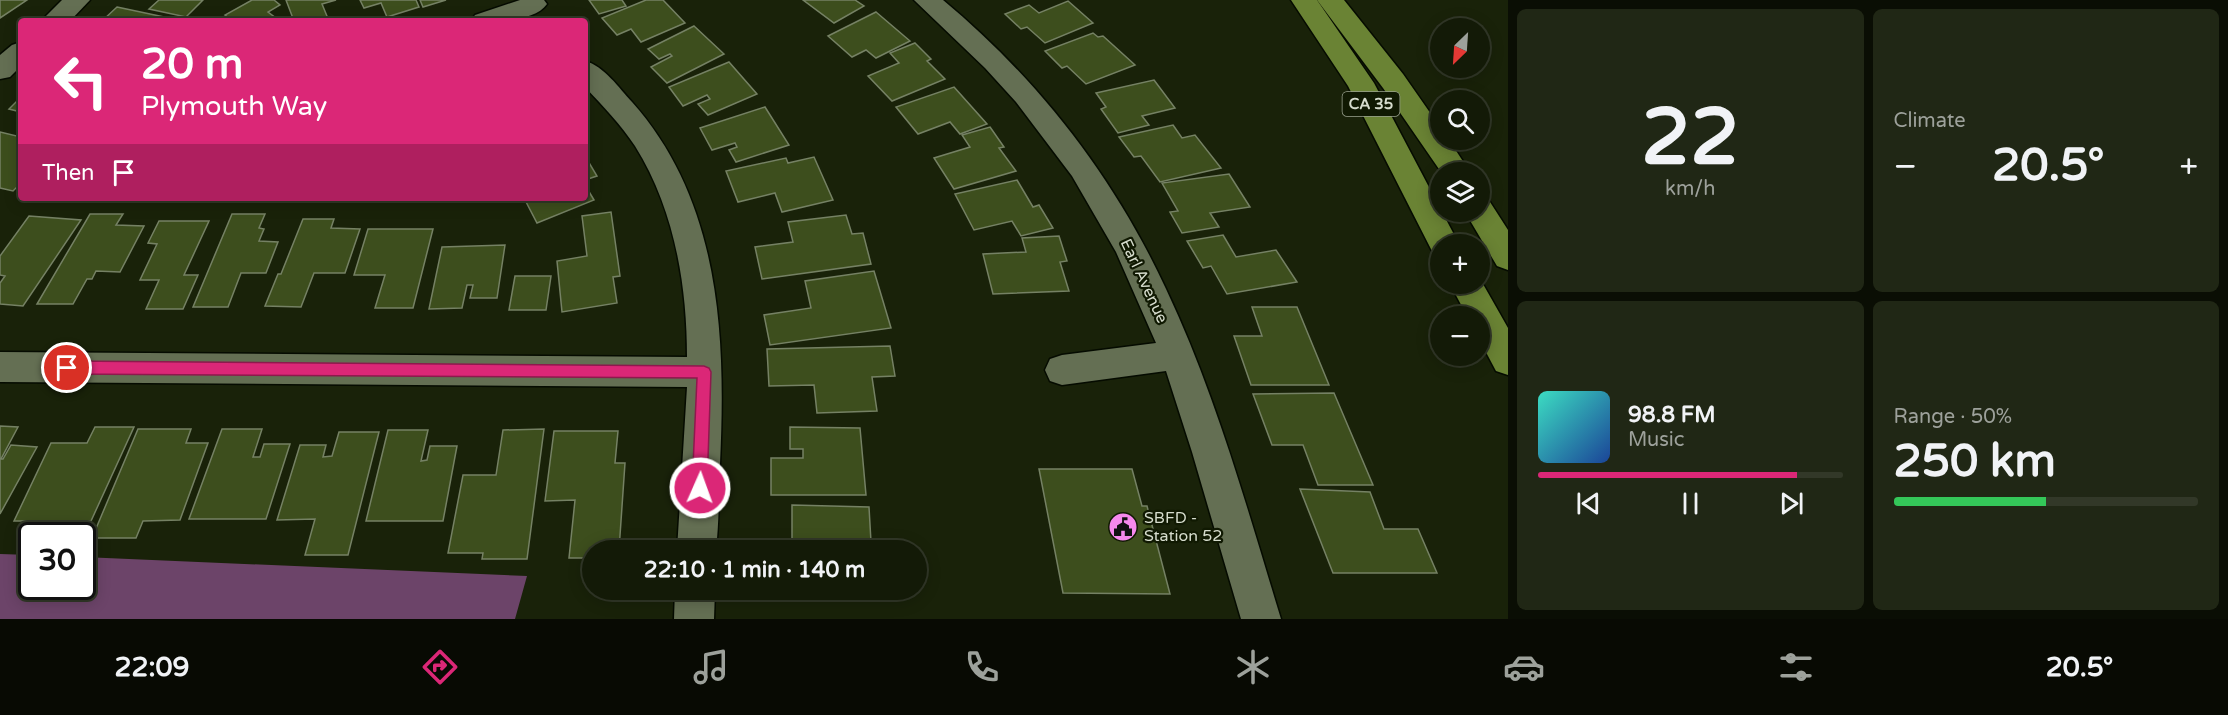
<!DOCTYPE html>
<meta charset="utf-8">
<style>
body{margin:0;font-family:"Varela Round",sans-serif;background:#202715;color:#f1f3f6;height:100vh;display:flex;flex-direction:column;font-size:22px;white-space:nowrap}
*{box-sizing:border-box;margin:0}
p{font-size:20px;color:#9da19b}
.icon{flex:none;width:33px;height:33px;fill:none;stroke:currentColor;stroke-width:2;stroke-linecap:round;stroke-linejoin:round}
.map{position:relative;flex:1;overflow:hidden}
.drawer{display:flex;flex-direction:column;gap:9px;padding:9px;background:#0a0e04;width:720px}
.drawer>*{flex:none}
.top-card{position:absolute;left:18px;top:18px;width:570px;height:183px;border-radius:6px;box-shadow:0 3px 15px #0003,0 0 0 2px #323828;background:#db2777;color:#fff;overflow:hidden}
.needle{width:39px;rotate:205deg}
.fabs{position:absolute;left:1430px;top:18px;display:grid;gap:12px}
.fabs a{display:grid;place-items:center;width:60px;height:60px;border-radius:50%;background:#131a07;box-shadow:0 3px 15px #0003,0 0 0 2px #323828;font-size:30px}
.speed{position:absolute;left:18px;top:522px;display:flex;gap:12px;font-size:30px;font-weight:700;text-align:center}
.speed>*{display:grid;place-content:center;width:78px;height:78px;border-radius:50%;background:#131a07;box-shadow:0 3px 15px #0003,0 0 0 2px #323828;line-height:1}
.speed .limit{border:3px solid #111;border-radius:9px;background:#fff;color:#111}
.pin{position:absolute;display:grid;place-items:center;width:51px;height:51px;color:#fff;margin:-26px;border:3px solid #fff;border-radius:50%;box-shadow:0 2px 6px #0007}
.me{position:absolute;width:66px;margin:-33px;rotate:2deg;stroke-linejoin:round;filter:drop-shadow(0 0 4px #0008)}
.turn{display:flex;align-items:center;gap:21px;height:126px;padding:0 24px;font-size:27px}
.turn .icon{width:78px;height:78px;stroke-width:2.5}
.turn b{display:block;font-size:42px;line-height:51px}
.then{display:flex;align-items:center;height:57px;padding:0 24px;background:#0003;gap:12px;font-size:22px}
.big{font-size:45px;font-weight:700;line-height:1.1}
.drawer .widget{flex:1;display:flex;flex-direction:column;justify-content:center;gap:9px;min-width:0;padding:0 21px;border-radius:9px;background:#202715}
.drawer .dial{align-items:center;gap:0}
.dial b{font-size:78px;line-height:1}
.song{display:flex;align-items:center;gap:18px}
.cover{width:72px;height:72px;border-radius:9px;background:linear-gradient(135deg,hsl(170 70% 55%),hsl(220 70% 35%))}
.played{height:6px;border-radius:3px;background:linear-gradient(90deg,#db2777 85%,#323828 85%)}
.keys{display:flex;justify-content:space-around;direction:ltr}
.heat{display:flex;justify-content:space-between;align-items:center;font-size:33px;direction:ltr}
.charge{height:9px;border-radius:4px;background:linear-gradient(90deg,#34c759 50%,#323828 0)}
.drawer .tiles{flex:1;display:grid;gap:9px;grid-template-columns:repeat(2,1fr)}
.trip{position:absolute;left:582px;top:540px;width:345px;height:60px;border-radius:30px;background:#131a07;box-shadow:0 3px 15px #0003,0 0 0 2px #323828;font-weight:700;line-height:60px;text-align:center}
.menu{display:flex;height:96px;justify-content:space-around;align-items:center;background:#080a03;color:#9da19b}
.menu .icon{width:42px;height:42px}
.menu .active{color:#db2777}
.menu b{font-size:27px;color:#f1f3f6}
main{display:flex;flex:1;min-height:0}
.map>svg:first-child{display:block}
</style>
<main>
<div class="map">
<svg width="1508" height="619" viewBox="0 0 1508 619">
<rect width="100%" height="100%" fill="#192209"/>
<!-- forest -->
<polygon fill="#6c4469" points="0,554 31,555 32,586 82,586 83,557 527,576 515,619 0,619"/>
<!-- building -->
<g fill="#3d4e1d" stroke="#758164" stroke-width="1.5">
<polygon points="0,0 27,0 0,18"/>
<polygon points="159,0 203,0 186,17 149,9"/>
<polygon points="252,0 274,0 280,5 268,12 280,21 233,21 225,15"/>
<polygon points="286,0 336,0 322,4 329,21 294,21"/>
<polygon points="360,0 416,0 419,7 387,17 381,3 364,8"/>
<polygon points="420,0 446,0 423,7"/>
<polygon points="589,0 622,0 626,6 599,14"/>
<polygon points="646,0 663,0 685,23 641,42 631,29 617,35 602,18"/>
<polygon points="803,0 855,0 864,6 834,23"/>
<polygon points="1068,1 1093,23 1045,43 1027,27 1021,29 1005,14 1029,5 1039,13"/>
<polygon points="117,7 183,21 102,21"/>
<polygon points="876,12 910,41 876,58 866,50 852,57 828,36"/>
<polygon points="694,26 724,54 667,83 651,67 672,56 670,54 659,59 648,49"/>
<polygon points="1093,33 1098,37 1103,36 1135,65 1086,84 1067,66 1062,68 1045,51"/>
<polygon points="915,43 931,59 927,61 945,79 892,101 868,76 899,63 890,53"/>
<polygon points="729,62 757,94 708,115 698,104 710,99 707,95 683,106 669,87"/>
<polygon points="1154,80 1175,108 1142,116 1149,125 1118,133 1101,109 1106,107 1096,93"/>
<polygon points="954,87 987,124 960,134 950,122 918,134 896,107"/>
<polygon points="21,97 21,112 9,109"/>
<polygon points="765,107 789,145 736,162 729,150 737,147 735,143 712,150 700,128"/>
<polygon points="1173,125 1182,138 1195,135 1221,168 1160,182 1141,156 1134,157 1119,137"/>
<polygon points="990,127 1004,147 999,148 1016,171 954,189 934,158 970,147 962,135"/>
<polygon points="0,132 21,137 21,183 13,191 0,188"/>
<polygon points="585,156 597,176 585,180"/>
<polygon points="814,157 833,200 782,212 775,193 738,202 726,171 786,158 788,163"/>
<polygon points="1229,174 1250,207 1210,213 1219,227 1182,233 1170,212 1178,211 1162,183"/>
<polygon points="1017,180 1033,207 1039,205 1053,228 1021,236 1012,221 974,230 955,194"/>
<polygon points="585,185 594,200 537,223 524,198 585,198"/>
<polygon points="611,212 620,276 613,277 617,303 562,312 557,261 587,256 582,216"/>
<polygon points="90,214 123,214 116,225 144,226 120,272 96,271 92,279 87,279 73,304 37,304"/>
<polygon points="232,214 265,214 259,228 264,229 259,241 278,242 266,273 241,273 228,307 193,307"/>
<polygon points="846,215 852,234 863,233 871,264 762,279 755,247 793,242 788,222"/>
<polygon points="29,216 81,220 23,306 0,304 0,283 5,276 0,275 0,256"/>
<polygon points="303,219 334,219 331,228 360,229 345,273 314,273 301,307 265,306 278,274 281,274"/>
<polygon points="159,221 209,221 184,275 198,275 183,309 146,309 159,280 140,280 157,244 148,243"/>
<polygon points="368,229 433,229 413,308 375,308 385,275 354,275"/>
<polygon points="1223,235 1236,257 1276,250 1297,282 1227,294 1211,266 1203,268 1187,241"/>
<polygon points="1059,236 1067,261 1060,262 1069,291 993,294 983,254 1026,252 1022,238"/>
<polygon points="505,245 497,298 470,298 473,285 467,285 462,308 429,309 442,247"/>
<polygon points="874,271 891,328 770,345 764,315 811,308 805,281"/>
<polygon points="515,276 551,276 546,310 509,310"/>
<polygon points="1252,307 1297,307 1329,385 1251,385 1234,336 1262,336"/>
<polygon points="890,346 895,376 872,377 877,411 817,413 814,385 769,386 767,349"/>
<polygon points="1334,393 1373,485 1318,485 1303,445 1272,445 1253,394"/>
<polygon points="0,426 18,427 1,459 3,459 11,445 37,447 0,514"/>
<polygon points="95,427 134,427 91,521 14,521 51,443 87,443"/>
<polygon points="790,427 860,428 866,495 771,495 771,458 803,458 803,449 790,449"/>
<polygon points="138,429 191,429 186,443 208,443 180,520 143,521 136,538 92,538"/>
<polygon points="222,429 262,429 253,457 260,457 264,444 290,444 266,519 189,519"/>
<polygon points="544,429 527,559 482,559 483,553 448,553 463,475 496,475 503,430"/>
<polygon points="388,430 428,430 421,461 427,460 430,446 457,446 443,521 366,521"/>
<polygon points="554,431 618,431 615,463 625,463 619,550 592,550 592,558 569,558 575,500 545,501"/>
<polygon points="339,432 379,432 348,555 305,555 315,519 277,520 300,445 326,445 323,457 332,456"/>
<polygon points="1039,469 1132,469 1142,506 1147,506 1170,594 1063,593"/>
<polygon points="1300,489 1370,492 1384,529 1418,529 1437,573 1333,573"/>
<polygon points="792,505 869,507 871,542 898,542 898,550 773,550 773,541 792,541"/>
</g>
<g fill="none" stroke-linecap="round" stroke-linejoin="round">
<!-- minor casing -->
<g stroke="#050b00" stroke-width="3">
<g id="minor">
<polygon points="62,0 90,0 70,21 41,21"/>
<path d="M520,0H544L547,4C534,23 492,21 471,21L475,15Z"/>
<path d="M914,0H943C1038,79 1114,177 1166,289C1216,395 1247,508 1281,619H1241L1192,452L1166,371L1062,385L1050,381L1045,370L1050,359L1062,355L1156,343L1116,252L1072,176L1016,102L985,68Z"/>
<polygon points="21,42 21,66 10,77 0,79 0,55 12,45"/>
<path d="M585,61C604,66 619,88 632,102C721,202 726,337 720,464C719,493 719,522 716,550H677L687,387L0,382V352L687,357C687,284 674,208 635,146C621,125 603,106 585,87Z"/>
<polygon points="675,590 715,590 714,619 674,619"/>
</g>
</g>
<!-- major casing -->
<g stroke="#050b00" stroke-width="3">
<g id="major">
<polygon points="1291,0 1317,0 1374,83 1459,244 1440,244 1440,255 1433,253 1348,86"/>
<polygon points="1317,0 1344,0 1403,74 1440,127 1440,140 1449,140 1470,172 1441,172 1383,88"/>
<polygon points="1479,198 1490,202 1508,230 1508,270 1497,266 1465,212 1479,212"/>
<polygon points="1479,277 1508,328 1508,375 1496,371 1479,339 1479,316 1467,316 1450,284 1479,284"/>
</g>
</g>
<!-- minor -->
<use href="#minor" fill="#646f53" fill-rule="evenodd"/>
<!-- major -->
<use href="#major" fill="#6a8334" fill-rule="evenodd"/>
</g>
<!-- route -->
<polygon fill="#db2777" stroke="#8e194d" stroke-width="1.5" points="67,361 704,366 709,368 711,372 707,488 705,494 700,496 694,494 692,488 697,378 67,374 62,372 59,368 62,363"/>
<!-- icons -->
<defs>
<g id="civic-disc" transform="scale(1.5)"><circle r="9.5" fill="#f689ed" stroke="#101902"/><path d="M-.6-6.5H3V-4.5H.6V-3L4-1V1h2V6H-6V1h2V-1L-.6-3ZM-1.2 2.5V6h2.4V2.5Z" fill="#111"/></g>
</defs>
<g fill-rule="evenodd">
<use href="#civic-disc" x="1123" y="527"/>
</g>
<g text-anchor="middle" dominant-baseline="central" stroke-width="4.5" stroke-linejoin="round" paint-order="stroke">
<!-- shield labels -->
<rect fill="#101902" stroke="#9ba290" stroke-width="1.5" x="1342.5" y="92" width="57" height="24" rx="4.5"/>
<g font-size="15" font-weight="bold" fill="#d6dccd">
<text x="1371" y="104">CA 35</text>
</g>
<!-- street labels -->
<g font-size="16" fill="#d6dccd" stroke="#101902">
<text transform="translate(1144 281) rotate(65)">Earl Avenue</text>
</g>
<!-- poi labels -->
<g font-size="16" fill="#d6dccd" stroke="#101902" text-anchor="start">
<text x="1144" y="518">SBFD -<tspan x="1144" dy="18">Station 52</tspan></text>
</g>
</g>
</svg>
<div class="fabs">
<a><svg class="needle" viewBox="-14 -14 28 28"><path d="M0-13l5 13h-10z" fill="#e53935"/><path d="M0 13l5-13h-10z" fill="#9da19b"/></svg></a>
<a><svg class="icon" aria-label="search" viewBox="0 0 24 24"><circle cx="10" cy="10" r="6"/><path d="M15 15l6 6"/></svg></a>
<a><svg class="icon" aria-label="layers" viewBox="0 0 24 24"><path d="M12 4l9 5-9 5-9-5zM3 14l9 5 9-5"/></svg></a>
<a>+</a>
<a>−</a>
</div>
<div class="speed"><div class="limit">30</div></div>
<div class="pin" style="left:67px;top:368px;background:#d93025"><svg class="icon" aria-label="arrive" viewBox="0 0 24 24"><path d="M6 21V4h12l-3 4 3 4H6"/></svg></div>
<svg class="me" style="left:700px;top:488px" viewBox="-20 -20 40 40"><circle r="17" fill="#db2777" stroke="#fff" stroke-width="3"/><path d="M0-11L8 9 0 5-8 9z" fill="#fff"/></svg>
<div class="trip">22:10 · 1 min · 140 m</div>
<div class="top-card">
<div class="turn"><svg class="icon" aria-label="left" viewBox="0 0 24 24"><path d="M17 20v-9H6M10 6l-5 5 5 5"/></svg><div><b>20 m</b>Plymouth Way</div></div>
<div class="then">Then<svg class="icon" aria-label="arrive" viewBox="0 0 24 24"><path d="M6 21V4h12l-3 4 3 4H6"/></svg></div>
</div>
</div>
<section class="drawer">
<div class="tiles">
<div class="widget dial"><b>22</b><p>km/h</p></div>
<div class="widget"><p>Climate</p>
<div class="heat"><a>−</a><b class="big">20.5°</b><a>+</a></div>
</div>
<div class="widget">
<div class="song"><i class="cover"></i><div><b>98.8 FM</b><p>Music</p></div></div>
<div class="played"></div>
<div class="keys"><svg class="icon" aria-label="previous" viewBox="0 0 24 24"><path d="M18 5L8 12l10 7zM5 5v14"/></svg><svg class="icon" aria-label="pause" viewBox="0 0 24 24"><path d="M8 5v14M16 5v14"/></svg><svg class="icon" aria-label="next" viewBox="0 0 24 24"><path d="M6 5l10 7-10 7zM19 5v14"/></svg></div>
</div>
<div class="widget"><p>Range · 50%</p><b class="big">250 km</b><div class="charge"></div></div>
</div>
</section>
</main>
<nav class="menu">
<b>22:09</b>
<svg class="icon active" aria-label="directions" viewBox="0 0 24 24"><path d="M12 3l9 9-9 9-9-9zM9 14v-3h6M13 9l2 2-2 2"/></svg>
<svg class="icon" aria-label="music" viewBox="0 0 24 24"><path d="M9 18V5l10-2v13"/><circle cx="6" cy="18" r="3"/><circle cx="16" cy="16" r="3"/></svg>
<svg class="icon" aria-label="phone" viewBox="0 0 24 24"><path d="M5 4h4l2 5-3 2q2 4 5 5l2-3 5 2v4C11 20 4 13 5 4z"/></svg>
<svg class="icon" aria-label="climate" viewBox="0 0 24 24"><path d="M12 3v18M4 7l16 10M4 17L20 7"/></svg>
<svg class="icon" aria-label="car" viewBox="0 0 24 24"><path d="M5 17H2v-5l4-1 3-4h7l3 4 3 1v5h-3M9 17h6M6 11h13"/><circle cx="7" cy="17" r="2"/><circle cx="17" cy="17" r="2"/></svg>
<svg class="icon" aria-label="filters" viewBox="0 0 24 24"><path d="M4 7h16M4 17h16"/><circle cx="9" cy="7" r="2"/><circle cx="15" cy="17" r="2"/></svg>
<b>20.5°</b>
</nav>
